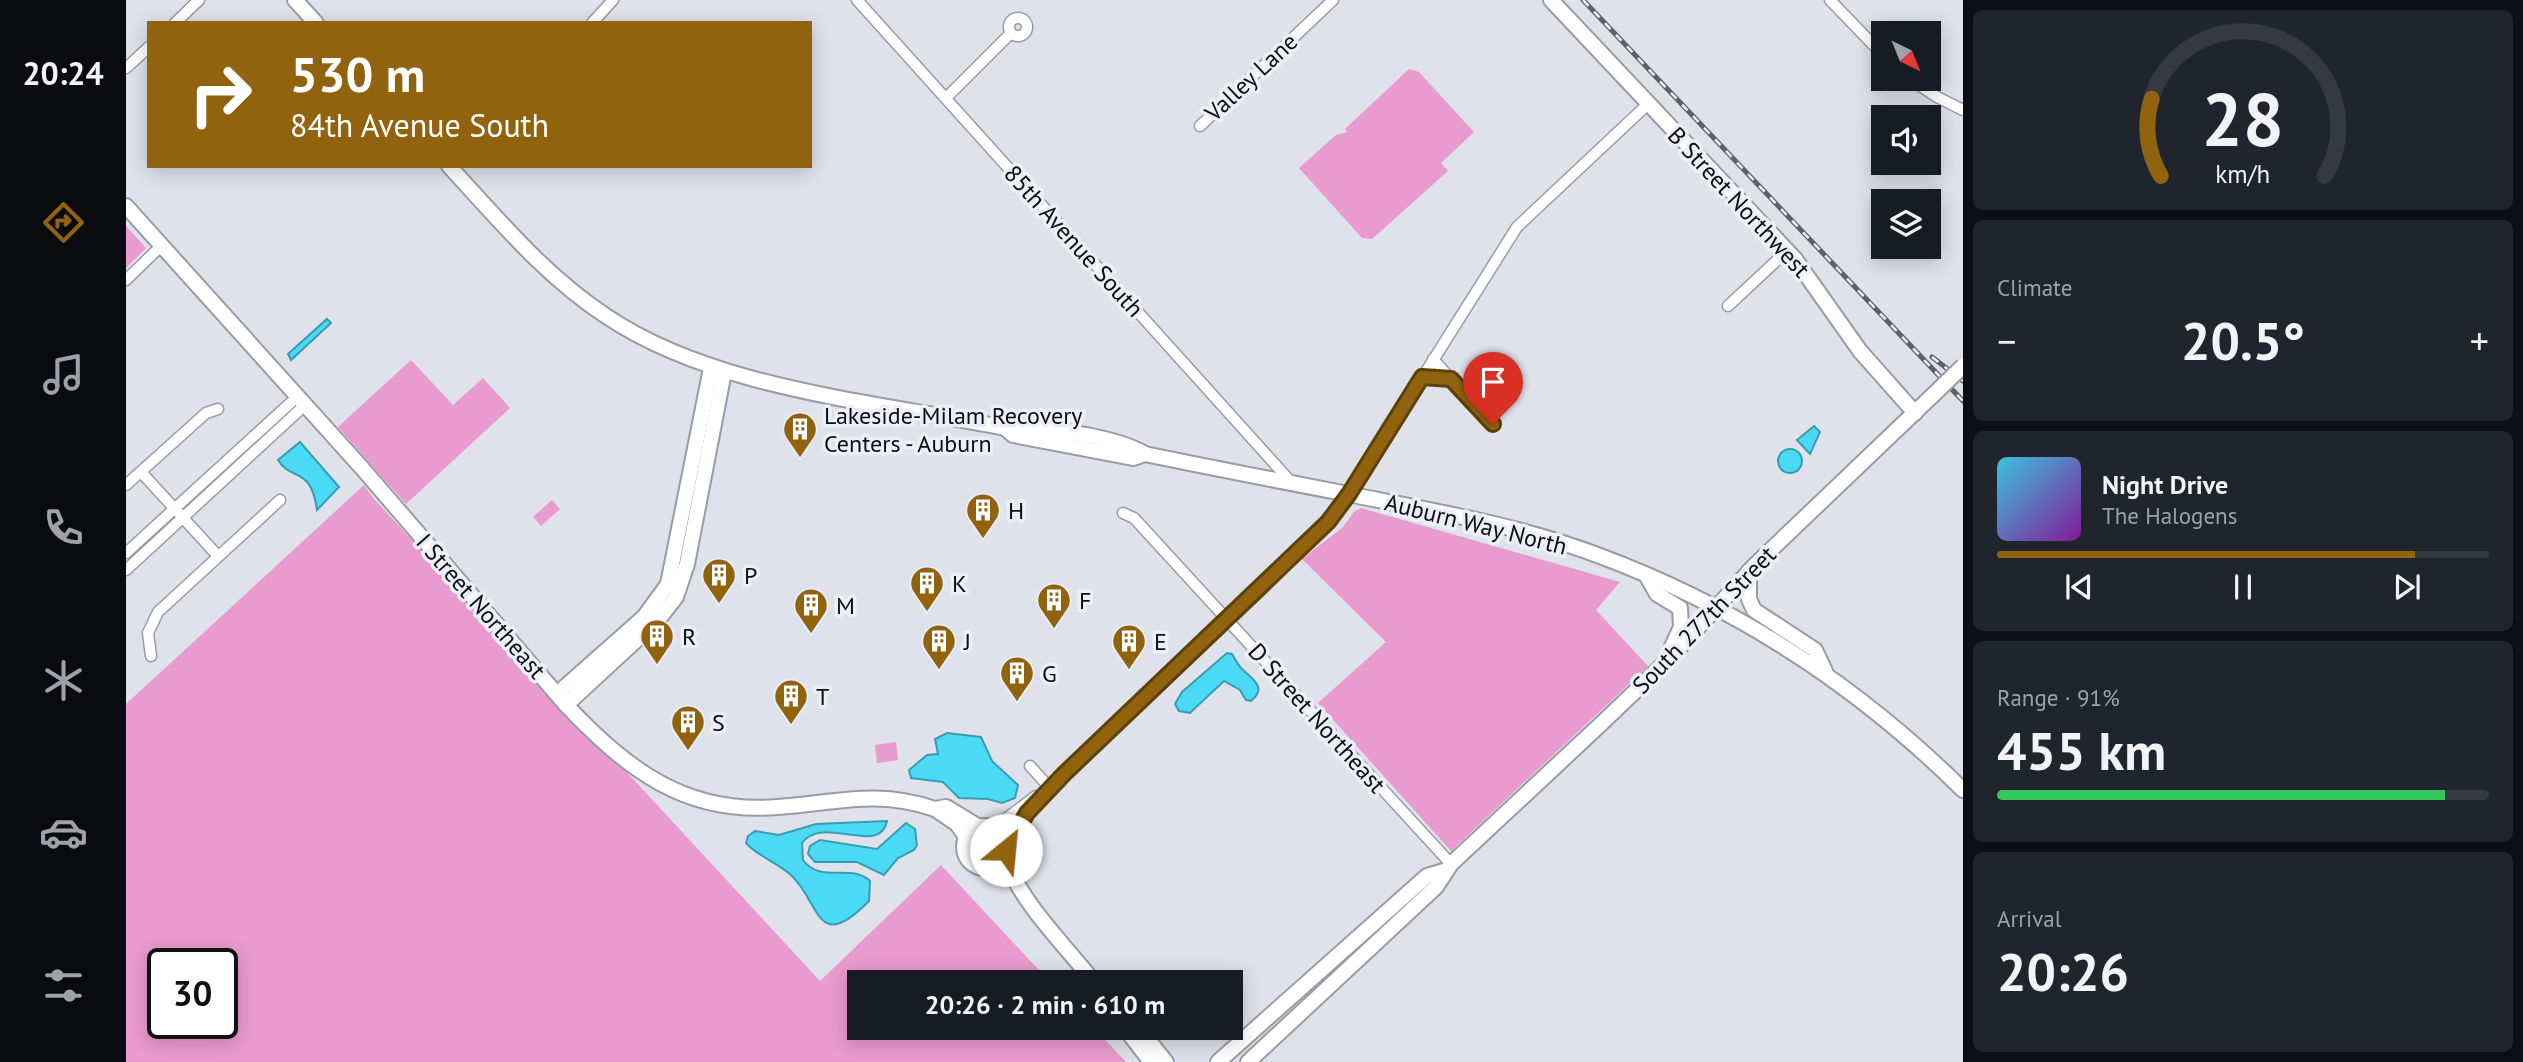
<!DOCTYPE html>
<meta charset="utf-8">
<style>
body{margin:0;font-family:"PT Sans",sans-serif;background:#20242c;color:#f1f3f6;height:100vh;display:flex;flex-direction:column;font-size:26px;white-space:nowrap}
*{box-sizing:border-box;margin:0}
p{font-size:23px;color:#9ea1a6}
.icon{flex:none;width:38px;height:38px;fill:none;stroke:currentColor;stroke-width:2;stroke-linecap:round;stroke-linejoin:round}
.map{position:relative;flex:1;overflow:hidden}
.details{display:flex;flex-direction:column;gap:10px;padding:10px;background:#0d0f14;width:560px}
.details>*{flex:none}
.banner{position:absolute;left:21px;top:21px;width:665px;height:147px;border-radius:0px;box-shadow:0 4px 18px #0003;background:#91630e;color:#fff;overflow:hidden}
.needle{width:46px;rotate:137deg}
.controls{position:absolute;left:1745px;top:21px;display:grid;gap:14px}
.controls a{display:grid;place-items:center;width:70px;height:70px;border-radius:0px;background:#171b24;box-shadow:0 4px 18px #0003;font-size:35px}
.speed{position:absolute;left:21px;top:948px;display:flex;gap:14px;font-size:35px;font-weight:700;text-align:center}
.speed>*{display:grid;place-content:center;width:91px;height:91px;border-radius:50%;background:#171b24;box-shadow:0 4px 18px #0003;line-height:1}
.speed .limit{border:4px solid #111;border-radius:10px;background:#fff;color:#111}
.pin{position:absolute;display:grid;place-items:center;width:60px;height:60px;color:#fff;margin:-72px -30px;border-radius:50% 50% 50% 0;rotate:-45deg;box-shadow:0 0 7px #0007}
.pin .icon{rotate:45deg}
.me{position:absolute;width:77px;margin:-38px;rotate:28deg;stroke-linejoin:round;filter:drop-shadow(0 0 5px #0008)}
.turn{display:flex;align-items:center;gap:24px;height:147px;padding:0 28px;font-size:32px}
.turn .icon{width:91px;height:91px;stroke-width:2.5}
.turn b{display:block;font-size:49px;line-height:60px}
.big{font-size:52px;font-weight:600;line-height:1.1}
.details .tile{flex:1;display:flex;flex-direction:column;justify-content:center;gap:10px;min-width:0;padding:0 24px;border-radius:10px;background:#20242c}
.details .dial{align-items:center;gap:0}
.dial svg{height:182px;overflow:visible;fill:none;stroke:#363941;stroke-width:7;stroke-linecap:round;text-anchor:middle}
.dial text{fill:#f1f3f6;stroke:none}
.song{display:flex;align-items:center;gap:21px}
.cover{width:84px;height:84px;border-radius:10px;background:linear-gradient(135deg,hsl(190 70% 55%),hsl(290 70% 35%))}
.played{height:7px;border-radius:4px;background:linear-gradient(90deg,#91630e 85%,#363941 85%)}
.keys{display:flex;justify-content:space-around;direction:ltr}
.heat{display:flex;justify-content:space-between;align-items:center;font-size:38px;direction:ltr}
.charge{height:10px;border-radius:5px;background:linear-gradient(90deg,#34c759 91%,#363941 0)}
.trip{position:absolute;left:721px;top:970px;width:396px;height:70px;border-radius:0px;background:#171b24;box-shadow:0 4px 18px #0003;font-weight:600;line-height:70px;text-align:center}
main{display:flex;flex:1;min-height:0}
.dock{display:flex;flex-direction:column;width:126px;justify-content:space-around;align-items:center;background:#090b0e;color:#9ea1a6}
.dock .icon{width:49px;height:49px}
.dock .active{color:#91630e}
.dock b{font-size:32px;color:#f1f3f6}
.map>svg:first-child{display:block}
</style>
<main>
<nav class="dock">
<b>20:24</b>
<svg class="icon active" aria-label="directions" viewBox="0 0 24 24"><path d="M12 3l9 9-9 9-9-9zM9 14v-3h6M13 9l2 2-2 2"/></svg>
<svg class="icon" aria-label="music" viewBox="0 0 24 24"><path d="M9 18V5l10-2v13"/><circle cx="6" cy="18" r="3"/><circle cx="16" cy="16" r="3"/></svg>
<svg class="icon" aria-label="phone" viewBox="0 0 24 24"><path d="M5 4h4l2 5-3 2q2 4 5 5l2-3 5 2v4C11 20 4 13 5 4z"/></svg>
<svg class="icon" aria-label="climate" viewBox="0 0 24 24"><path d="M12 3v18M4 7l16 10M4 17L20 7"/></svg>
<svg class="icon" aria-label="car" viewBox="0 0 24 24"><path d="M5 17H2v-5l4-1 3-4h7l3 4 3 1v5h-3M9 17h6M6 11h13"/><circle cx="7" cy="17" r="2"/><circle cx="17" cy="17" r="2"/></svg>
<svg class="icon" aria-label="filters" viewBox="0 0 24 24"><path d="M4 7h16M4 17h16"/><circle cx="9" cy="7" r="2"/><circle cx="15" cy="17" r="2"/></svg>
</nav>
<div class="map">
<svg width="1837" height="1062" viewBox="0 0 1837 1062">
<rect width="100%" height="100%" fill="#dfe1eb"/>
<!-- green -->
<g fill="#e99ace" fill-rule="evenodd">
<polygon points="1283,69 1293,72 1348,132 1315,163 1322,171 1246,239 1236,238 1173,168 1210,135 1221,132 1219,129"/>
<polygon points="0,226 20,248 0,268"/>
<polygon points="285,360 327,405 357,378 384,408 280,504 212,427"/>
<path d="M238,485L248,499L694,981L815,865L924,982H733V1027H967L1000,1062H0V704ZM37,964H96V1024H37Z"/>
<polygon points="426,500 434,509 415,526 407,517"/>
<polygon points="1235,508 1494,582 1470,610 1522,666 1325,851 1192,703 1260,642 1176,559 1216,528 1228,512"/>
<polygon points="770,742 772,760 751,763 749,745"/>
</g>
<!-- water -->
<g fill="#4adaf6" stroke="#389db1" stroke-width="2">
<polygon points="201,319 205,323 165,360 162,354"/>
<polygon points="1688,426 1694,432 1684,454 1671,440"/>
<path d="M174,442L213,487L191,510C185,465 165,482 152,460Z"/>
<circle cx="1664" cy="461" r="12"/>
<path d="M1101,653L1106,654C1109,659 1112,665 1116,669C1126,679 1142,687 1125,701L1120,700L1114,690L1098,681L1064,713L1053,711L1049,704L1056,692Z"/>
<polygon points="821,733 855,737 866,761 892,785 889,798 876,803 862,799 833,798 817,782 785,778 783,770 801,755 812,754 809,739"/>
<path d="M761,821C754,857 697,814 676,843L677,860C694,884 726,863 744,881L743,901C690,955 695,903 665,875C652,863 630,855 620,843L622,836L629,831L653,835L690,824Z"/>
<polygon points="780,823 789,829 791,845 788,850 772,858 758,875 731,862 689,862 682,854 684,846 694,840 751,849"/>
</g>
<g fill="none" stroke-linecap="round" stroke-linejoin="round">
<!-- street casing -->
<g stroke="#9a9ca5" stroke-width="13">
<g id="street">
<polyline points="731,0 1165,482"/>
<polyline points="1704,0 1757,55"/>
<circle cx="892" cy="27" r="9"/>
<polyline points="49,23 73,0"/>
<polyline points="466,23 487,0"/>
<polyline points="0,68 23,47"/>
<polyline points="1784,79 1811,97 1837,110"/>
<polyline points="820,98 885,33"/>
<polyline points="1074,126 1207,0"/>
<polyline points="0,280 36,245"/>
<polyline points="1602,306 1661,251"/>
<polyline points="1296,377 1325,379 1307,359"/>
<polyline points="1325,379 1367,424"/>
<polyline points="15,472 92,556"/>
<polyline points="0,485 80,413 92,409"/>
<polyline points="997,513 1008,518 1325,864"/>
<polyline points="0,553 172,396"/>
<polyline points="0,570 179,405"/>
<polyline points="25,656 22,633 32,612 154,500"/>
<polyline points="904,766 922,786"/>
<polyline points="860,826 877,821 910,796"/>
<path d="M880,850C904,800 948,764 988,726C1067,651 1155,580 1223,494L1391,227L1522,104"/>
</g>
</g>
<!-- secondary casing -->
<g stroke="#9a9ca5" stroke-width="18">
<g id="secondary">
<polyline points="169,0 190,23"/>
<polyline points="1425,0 1669,259 1734,351 1789,413"/>
<path d="M323,166C372,219 419,276 480,316C585,387 740,401 864,425L879,428L887,435L1007,458L1019,454"/>
<path d="M0,206L236,468L440,705C501,769 559,815 652,807C710,803 751,789 809,809"/>
<path d="M879,428L889,425C926,430 987,435 1019,454C1086,468 1154,481 1222,494C1307,511 1393,525 1474,556C1611,607 1733,687 1837,790"/>
<polyline points="1623,571 1623,599 1628,610 1689,650 1699,671"/>
<polyline points="1520,575 1531,594 1554,608 1555,627 1545,649"/>
<polyline points="431,694 518,617 542,584 585,368"/>
<polyline points="440,705 532,620 550,597 561,564 598,372"/>
<circle cx="859" cy="847" r="21"/>
<polyline points="840,837 831,824 809,809 820,807 853,827"/>
<path d="M878,857C896,904 937,943 968,982"/>
<polyline points="998,1027 1025,1062"/>
<polyline points="1012,1027 1040,1062"/>
<polyline points="1092,1062 1301,876 1318,871"/>
<polyline points="1122,1062 1310,887 1325,864 1476,723 1546,656 1629,565 1806,396"/>
</g>
</g>
<!-- street -->
<use href="#street" stroke="#fff" stroke-width="10"/>
<!-- secondary -->
<use href="#secondary" stroke="#fff" stroke-width="14"/>
<!-- rail casing -->
<g stroke="#606167" stroke-width="5">
<g id="rail">
<polyline points="1457,0 1837,401"/>
<polyline points="1806,357 1837,381"/>
</g>
</g>
<!-- rail -->
<use href="#rail" stroke="#eceef8" stroke-width="2.5" stroke-dasharray="8" stroke-linecap="butt"/>
<!-- secondary-bridge casing -->
<g stroke="#9a9ca5" stroke-width="18" stroke-linecap="butt">
<polyline id="secondary-bridge" points="1806,396 1837,366"/>
</g>
<!-- secondary-bridge -->
<use href="#secondary-bridge" stroke="#fff" stroke-width="14"/>
</g>
<g fill="none" stroke-linecap="round" stroke-linejoin="round">
<!-- route casing -->
<g stroke="#5e4009" stroke-width="18">
<polyline id="route" points="880,850 901,813 938,774 1202,522 1223,494 1296,377 1325,379 1367,424"/>
</g>
<!-- route -->
<use href="#route" stroke="#91630e" stroke-width="12"/>
</g>
<!-- icons -->
<defs>
<g id="building-pin" transform="scale(1.75)"><path d="M0 17L-7.5 6A9.5 9.5 0 1 1 7.5 6Z" fill="#91630e" stroke="#eceef8"/><path d="M-4-6H4V6H1V3H-1V6H-4ZM-2.5-4.3h1.7v1.8h-1.7ZM.8-4.3h1.7v1.8H.8ZM-2.5-1h1.7V.8h-1.7ZM.8-1h1.7V.8H.8Z" fill="#fff"/></g>
</defs>
<g fill-rule="evenodd">
<use href="#building-pin" x="674" y="429"/>
<use href="#building-pin" x="857" y="510"/>
<use href="#building-pin" x="593" y="575"/>
<use href="#building-pin" x="801" y="583"/>
<use href="#building-pin" x="928" y="600"/>
<use href="#building-pin" x="685" y="605"/>
<use href="#building-pin" x="531" y="636"/>
<use href="#building-pin" x="813" y="641"/>
<use href="#building-pin" x="1003" y="641"/>
<use href="#building-pin" x="891" y="673"/>
<use href="#building-pin" x="665" y="696"/>
<use href="#building-pin" x="562" y="722"/>
</g>
<g text-anchor="middle" dominant-baseline="central" stroke-width="7" stroke-linejoin="round" paint-order="stroke">
<!-- street labels -->
<g font-size="24" fill="#0d0e11" stroke="#eceef8">
<text transform="translate(1125 77) rotate(-43)">Valley Lane</text>
<text transform="translate(1613 202) rotate(47)">B Street Northwest</text>
<text transform="translate(948 241) rotate(48)">85th Avenue South</text>
<text transform="translate(1350 524) rotate(14)">Auburn Way North</text>
<text transform="translate(355 606) rotate(49)">I Street Northeast</text>
<text transform="translate(1578 620) rotate(-46)">South 277th Street</text>
<text transform="translate(1191 718) rotate(48)">D Street Northeast</text>
</g>
<!-- poi labels -->
<g font-size="24" fill="#0d0e11" stroke="#eceef8" text-anchor="start">
<text x="698" y="415">Lakeside-Milam Recovery<tspan x="698" dy="28">Centers - Auburn</tspan></text>
<text x="882" y="510">H</text>
<text x="618" y="575">P</text>
<text x="826" y="583">K</text>
<text x="953" y="600">F</text>
<text x="710" y="605">M</text>
<text x="556" y="636">R</text>
<text x="838" y="641">J</text>
<text x="1028" y="641">E</text>
<text x="916" y="673">G</text>
<text x="690" y="696">T</text>
<text x="586" y="722">S</text>
</g>
</g>
</svg>
<div class="controls">
<a><svg class="needle" viewBox="-14 -14 28 28"><path d="M0-13l5 13h-10z" fill="#e53935"/><path d="M0 13l5-13h-10z" fill="#9ea1a6"/></svg></a>
<a><svg class="icon" aria-label="sound" viewBox="0 0 24 24"><path d="M4 9h4l5-4v14l-5-4H4zM17 9q2 3 0 6"/></svg></a>
<a><svg class="icon" aria-label="layers" viewBox="0 0 24 24"><path d="M12 4l9 5-9 5-9-5zM3 14l9 5 9-5"/></svg></a>
</div>
<div class="speed"><div class="limit">30</div></div>
<div class="pin" style="left:1367px;top:424px;background:#d93025"><svg class="icon" aria-label="arrive" viewBox="0 0 24 24"><path d="M6 21V4h12l-3 4 3 4H6"/></svg></div>
<svg class="me" style="left:880px;top:850px" viewBox="-20 -20 40 40"><circle r="19" fill="#fff"/><path d="M0-13L10 11 0 6-10 11z" fill="#91630e"/></svg>
<div class="trip">20:26 · 2 min · 610 m</div>
<div class="banner">
<div class="turn"><svg class="icon" aria-label="right" viewBox="0 0 24 24"><path d="M7 20v-9h11M14 6l5 5-5 5"/></svg><div><b>530 m</b>84th Avenue South</div></div>
</div>
</div>
<section class="details">
<div class="tile dial"><svg viewBox="0 0 100 80">
<path d="M14 69A42 42 0 1 1 86 69"/>
<path d="M14 69A42 42 0 0 1 10 35" stroke="#91630e"/>
<text x="50" y="56" font-size="32" font-weight="700">28</text>
<text x="50" y="72" font-size="11">km/h</text>
</svg></div>
<div class="tile"><p>Climate</p>
<div class="heat"><a>−</a><b class="big">20.5°</b><a>+</a></div>
</div>
<div class="tile">
<div class="song"><i class="cover"></i><div><b>Night Drive</b><p>The Halogens</p></div></div>
<div class="played"></div>
<div class="keys"><svg class="icon" aria-label="previous" viewBox="0 0 24 24"><path d="M18 5L8 12l10 7zM5 5v14"/></svg><svg class="icon" aria-label="pause" viewBox="0 0 24 24"><path d="M8 5v14M16 5v14"/></svg><svg class="icon" aria-label="next" viewBox="0 0 24 24"><path d="M6 5l10 7-10 7zM19 5v14"/></svg></div>
</div>
<div class="tile"><p>Range · 91%</p><b class="big">455 km</b><div class="charge"></div></div>
<div class="tile"><p>Arrival</p><b class="big">20:26</b></div>
</section>
</main>
